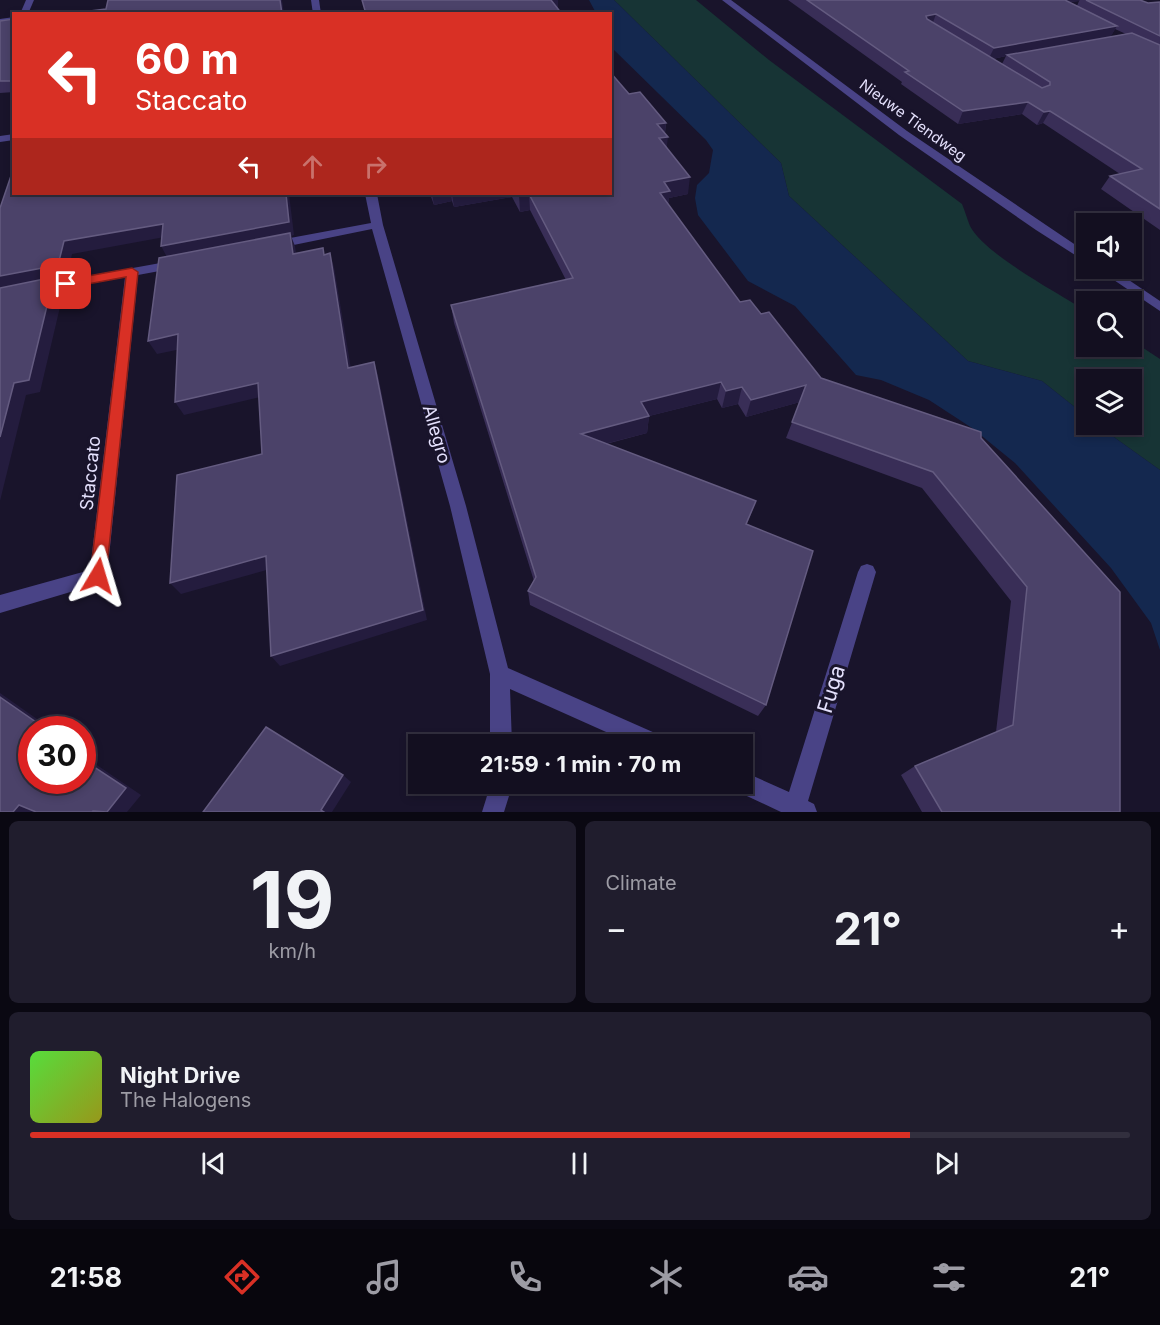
<!DOCTYPE html>
<meta charset="utf-8">
<style>
body{margin:0;font-family:Inter,sans-serif;background:#201d2d;color:#f1f3f6;height:100vh;display:flex;flex-direction:column;font-size:22px;white-space:nowrap}
*{box-sizing:border-box;margin:0}
p{font-size:20px;color:#9d9ca5}
.icon{flex:none;width:33px;height:33px;fill:none;stroke:currentColor;stroke-width:2;stroke-linecap:round;stroke-linejoin:round}
.map{position:relative;height:812px;overflow:hidden}
.side{display:flex;flex-direction:column;gap:9px;padding:9px;background:#0a0812;flex:1}
.side>*{flex:none}
.guide{position:absolute;left:12px;top:12px;width:600px;height:183px;border-radius:0px;box-shadow:0 3px 9px #0003,0 0 0 2px #322f3e;background:#d93025;color:#fff;overflow:hidden}
.fabs{position:absolute;left:1076px;top:213px;display:grid;gap:12px}
.fabs a{display:grid;place-items:center;width:66px;height:66px;border-radius:0px;background:#130f20;box-shadow:0 3px 9px #0003,0 0 0 2px #322f3e;font-size:30px}
.speed{position:absolute;left:18px;top:716px;display:flex;gap:12px;font-size:30px;font-weight:700;text-align:center}
.speed>*{display:grid;place-content:center;width:78px;height:78px;border-radius:50%;background:#130f20;box-shadow:0 3px 9px #0003,0 0 0 2px #322f3e;line-height:1}
.speed .limit{border:9px solid #d22;background:#fff;color:#111}
.pin{position:absolute;display:grid;place-items:center;width:51px;height:51px;color:#fff;margin:-26px;border-radius:12px;box-shadow:0 3px 9px #0006}
.me{position:absolute;width:66px;margin:-33px;rotate:7deg;stroke-linejoin:round;filter:drop-shadow(0 0 4px #0008)}
.turn{display:flex;align-items:center;gap:21px;height:126px;padding:0 24px;font-size:27px}
.turn .icon{width:78px;height:78px;stroke-width:2.5}
.turn b{display:block;font-size:42px;line-height:51px}
.lanes{display:flex;align-items:center;height:57px;padding:0 24px;background:#0003;justify-content:center;gap:30px;direction:ltr}
.lanes .off{opacity:.35}
.big{font-size:45px;font-weight:700;line-height:1.1}
.side .card{flex:1;display:flex;flex-direction:column;justify-content:center;gap:9px;min-width:0;padding:0 21px;border-radius:9px;background:#201d2d}
.side .dial{align-items:center;gap:0}
.dial b{font-size:78px;line-height:1}
.song{display:flex;align-items:center;gap:18px}
.cover{width:72px;height:72px;border-radius:9px;background:linear-gradient(135deg,hsl(110 70% 55%),hsl(60 70% 35%))}
.played{height:6px;border-radius:3px;background:linear-gradient(90deg,#d93025 80%,#322f3e 80%)}
.keys{display:flex;justify-content:space-around;direction:ltr}
.heat{display:flex;justify-content:space-between;align-items:center;font-size:33px;direction:ltr}
.side .tiles{flex:1;display:grid;gap:9px;grid-template-columns:1fr 1fr}
.card:last-child{grid-column:span 2}
.trip{position:absolute;left:408px;top:734px;width:345px;height:60px;border-radius:0px;background:#130f20;box-shadow:0 3px 9px #0003,0 0 0 2px #322f3e;font-weight:700;line-height:60px;text-align:center}
.tabs{display:flex;height:96px;justify-content:space-around;align-items:center;background:#08060d;color:#9d9ca5}
.tabs .icon{width:42px;height:42px}
.tabs .current{color:#d93025}
.tabs b{font-size:27px;color:#f1f3f6}
.map>svg:first-child{display:block}
</style>
<div class="map">
<svg width="1160" height="812" viewBox="0 0 1160 812">
<rect width="100%" height="100%" fill="#19142b"/>
<!-- green -->
<path fill="#173435" d="M614,0H696L769,60L962,204C965,211 967,219 970,226C984,254 1058,293 1086,311V346H1131V340L1160,359V470L1097,425L1131,424V380H1086V416L1042,381L968,361L789,196L781,163Z"/>
<!-- water -->
<polygon fill="#14284f" points="589,0 614,0 781,163 789,196 968,361 1042,381 1086,416 1086,424 1097,425 1160,470 1160,650 1151,623 1111,568 1015,463 972,428 929,400 881,380 856,375 795,306 748,281 698,215 695,198 697,185 709,173 713,150 706,140 611,47 610,14 596,13"/>
<g fill="none" stroke-linecap="round" stroke-linejoin="round">
<!-- minor -->
<g fill="#494386" fill-rule="evenodd">
<polygon points="26,0 34,0 28,14 20,14"/>
<polygon points="311,0 319,0 321,14 313,14"/>
<polygon points="722,0 731,0 907,131 1086,252 1086,262 1036,230 899,135"/>
<polygon points="14,17 14,21 0,23 0,19"/>
<polygon points="14,134 14,140 0,142 0,136"/>
<polygon points="365,194 377,194 383,225 466,506 508,668 664,737 668,744 633,744 510,689 512,744 490,744 490,674 450,506 372,229 274,249 268,245 274,241 371,223"/>
<polygon points="177,260 183,264 181,267 138,275 107,576 104,582 0,613 0,595 90,570 125,277 0,300 0,292"/>
<polygon points="1096,268 1111,268 1160,301 1160,311"/>
<polygon points="867,564 873,566 876,572 808,801 814,804 817,812 781,812 734,790 731,783 742,783 742,771 789,792 858,572 861,566"/>
<polygon points="491,783 513,783 504,812 482,812"/>
</g>
</g>
<!-- wall -->
<g fill="#392e57" fill-rule="evenodd">
<path d="M788,0H1140L1148,3L1160,2V230L1101,189L1110,176L1120,174L1043,123L1037,125L1022,114L958,124L901,84L902,82ZM1079,1L1077,6L1069,2ZM1115,29L1126,34L1110,37ZM1006,56L1002,64L993,59Z"/>
<polygon points="14,19 14,92 0,93 0,21"/>
<polygon points="629,94 666,123 665,133 667,148 688,194 669,198 668,204 740,302 761,314 821,378 981,438 1120,812 922,812 901,775 915,766 996,732 1011,601 922,488 786,438 800,402 746,417 738,404 722,408 717,399 649,416 647,433 606,444 756,501 747,524 766,705 758,716 530,605 528,591 534,581 454,323 451,305 566,280 530,210 520,212 512,197 454,207 452,201 434,205 430,194 610,194"/>
</g>
<!-- shaded-wall -->
<g fill="#241c3e">
<polygon points="280,0 282,0 284,14 282,14"/>
<polygon points="549,0 558,0 558,12"/>
<polygon points="1062,0 1080,0 1079,1 1060,3"/>
<polygon points="936,14 932,25 922,28 926,16"/>
<polygon points="1117,26 1110,38 1007,55 1006,56 988,60 994,48"/>
<polygon points="1028,102 1022,114 958,124 963,111"/>
<polygon points="1050,111 1043,123 1037,125 1044,112"/>
<polygon points="666,123 664,137 668,137 666,153 657,155 657,124"/>
<polygon points="690,177 688,194 669,198 668,208 660,193 664,182"/>
<polygon points="286,194 289,194 294,235 291,236 295,246 298,268 168,259 161,246"/>
<polygon points="432,194 451,194 452,201 434,205"/>
<polygon points="452,194 512,194 512,197 454,207"/>
<polygon points="529,194 530,210 520,212 519,195"/>
<polygon points="163,224 170,236 72,254 67,277 56,279 64,290 40,392 26,395 0,501 0,276 64,241"/>
<polygon points="330,253 334,267 353,381 348,368"/>
<polygon points="178,334 186,348 157,354 148,341"/>
<polygon points="374,362 378,375 427,620 280,666 271,656"/>
<polygon points="721,382 717,399 649,416 647,433 581,450 581,434 641,402"/>
<polygon points="258,383 265,396 184,415 175,402"/>
<polygon points="806,385 800,402 746,417 751,400"/>
<polygon points="742,387 738,404 722,408 726,391"/>
<polygon points="266,556 274,568 181,594 170,583"/>
<polygon points="0,693 51,729 46,729 0,697"/>
<polygon points="82,751 87,754 85,757 141,795 127,812 107,812 82,759"/>
<polygon points="343,775 351,782 332,812 323,812 321,810"/>
<polygon points="19,805 37,812 13,812"/>
</g>
<!-- building -->
<g fill="#4b4269" stroke="#645b80" stroke-width="1.5">
<polygon points="108,0 280,0 282,14 66,14 106,9"/>
<polygon points="362,0 551,0 562,14 366,14"/>
<polygon points="807,0 1065,0 1117,26 994,48 936,14 926,16 927,19 1042,88 1050,85 1050,82 1007,55 1132,33 1160,45 1160,209 1110,176 1142,169 1050,111 1044,112 1028,102 963,111 905,72 909,71"/>
<polygon points="1086,0 1140,0 1148,3 1160,2 1160,36"/>
<polygon points="14,19 14,81 0,81 0,21"/>
<polygon points="610,72 629,94 640,92 666,123 657,124 668,137 659,138 690,177 664,182 670,191 660,193 740,302 750,300 761,314 769,312 821,378 981,432 981,438 1120,592 1120,812 942,812 915,766 1013,725 1027,587 933,472 792,422 806,385 751,400 742,387 726,391 721,382 641,402 649,416 581,434 756,501 746,524 813,551 766,705 528,591 536,577 451,305 573,278 529,194 610,194"/>
<polygon points="14,167 14,194 286,194 289,222 161,246 163,224 64,241 58,265 0,276 0,208"/>
<polygon points="290,233 293,254 323,248 324,255 330,253 348,368 374,362 423,610 271,656 266,556 170,583 177,475 262,454 258,383 175,402 178,334 148,341 159,258"/>
<polygon points="54,277 29,380 14,383 0,437 0,288"/>
<polygon points="0,697 46,729 32,729 32,780 82,780 82,759 126,788 107,812 93,811 92,812 36,812 19,805 13,812 0,812"/>
<polygon points="266,727 343,775 321,810 324,812 203,812"/>
</g>
<!-- route -->
<polygon fill="#d93025" stroke="#8d1f18" stroke-width="1.5" points="132,268 138,272 106,576 104,582 98,584 92,582 90,576 126,277 66,288 60,284 66,280"/>
<g text-anchor="middle" dominant-baseline="central" stroke-width="6" stroke-linejoin="round" paint-order="stroke">
<!-- far-street labels -->
<g font-size="15" fill="#e5e1fd" stroke="#19142b">
<text transform="translate(913 120) rotate(36)">Nieuwe Tiendweg</text>
</g>
<!-- street labels -->
<g font-size="18" fill="#e5e1fd" stroke="#19142b">
<text transform="translate(437 434) rotate(74)">Allegro</text>
<text transform="translate(90 473) rotate(-84)">Staccato</text>
</g>
<!-- near-street labels -->
<g font-size="21" fill="#e5e1fd" stroke="#19142b">
<text transform="translate(831 689) rotate(-73)">Fuga</text>
</g>
</g>
</svg>
<div class="fabs">
<a><svg class="icon" aria-label="sound" viewBox="0 0 24 24"><path d="M4 9h4l5-4v14l-5-4H4zM17 9q2 3 0 6"/></svg></a>
<a><svg class="icon" aria-label="search" viewBox="0 0 24 24"><circle cx="10" cy="10" r="6"/><path d="M15 15l6 6"/></svg></a>
<a><svg class="icon" aria-label="layers" viewBox="0 0 24 24"><path d="M12 4l9 5-9 5-9-5zM3 14l9 5 9-5"/></svg></a>
</div>
<div class="speed"><div class="limit">30</div></div>
<div class="pin" style="left:66px;top:284px;background:#d93025"><svg class="icon" aria-label="arrive" viewBox="0 0 24 24"><path d="M6 21V4h12l-3 4 3 4H6"/></svg></div>
<svg class="me" style="left:98px;top:576px" viewBox="-20 -20 40 40"><path d="M0-17L14 15 0 8-14 15z" fill="#d93025" stroke="#fff" stroke-width="4"/></svg>
<div class="trip">21:59 · 1 min · 70 m</div>
<div class="guide">
<div class="turn"><svg class="icon" aria-label="left" viewBox="0 0 24 24"><path d="M17 20v-9H6M10 6l-5 5 5 5"/></svg><div><b>60 m</b>Staccato</div></div>
<div class="lanes"><svg class="icon" aria-label="left" viewBox="0 0 24 24"><path d="M17 20v-9H6M10 6l-5 5 5 5"/></svg><svg class="icon off" aria-label="ahead" viewBox="0 0 24 24"><path d="M12 20V5M6 11l6-6 6 6"/></svg><svg class="icon off" aria-label="right" viewBox="0 0 24 24"><path d="M7 20v-9h11M14 6l5 5-5 5"/></svg></div>
</div>
</div>
<section class="side">
<div class="tiles">
<div class="card dial"><b>19</b><p>km/h</p></div>
<div class="card"><p>Climate</p>
<div class="heat"><a>−</a><b class="big">21°</b><a>+</a></div>
</div>
<div class="card">
<div class="song"><i class="cover"></i><div><b>Night Drive</b><p>The Halogens</p></div></div>
<div class="played"></div>
<div class="keys"><svg class="icon" aria-label="previous" viewBox="0 0 24 24"><path d="M18 5L8 12l10 7zM5 5v14"/></svg><svg class="icon" aria-label="pause" viewBox="0 0 24 24"><path d="M8 5v14M16 5v14"/></svg><svg class="icon" aria-label="next" viewBox="0 0 24 24"><path d="M6 5l10 7-10 7zM19 5v14"/></svg></div>
</div>
</div>
</section>
<nav class="tabs">
<b>21:58</b>
<svg class="icon current" aria-label="directions" viewBox="0 0 24 24"><path d="M12 3l9 9-9 9-9-9zM9 14v-3h6M13 9l2 2-2 2"/></svg>
<svg class="icon" aria-label="music" viewBox="0 0 24 24"><path d="M9 18V5l10-2v13"/><circle cx="6" cy="18" r="3"/><circle cx="16" cy="16" r="3"/></svg>
<svg class="icon" aria-label="phone" viewBox="0 0 24 24"><path d="M5 4h4l2 5-3 2q2 4 5 5l2-3 5 2v4C11 20 4 13 5 4z"/></svg>
<svg class="icon" aria-label="climate" viewBox="0 0 24 24"><path d="M12 3v18M4 7l16 10M4 17L20 7"/></svg>
<svg class="icon" aria-label="car" viewBox="0 0 24 24"><path d="M5 17H2v-5l4-1 3-4h7l3 4 3 1v5h-3M9 17h6M6 11h13"/><circle cx="7" cy="17" r="2"/><circle cx="17" cy="17" r="2"/></svg>
<svg class="icon" aria-label="filters" viewBox="0 0 24 24"><path d="M4 7h16M4 17h16"/><circle cx="9" cy="7" r="2"/><circle cx="15" cy="17" r="2"/></svg>
<b>21°</b>
</nav>
